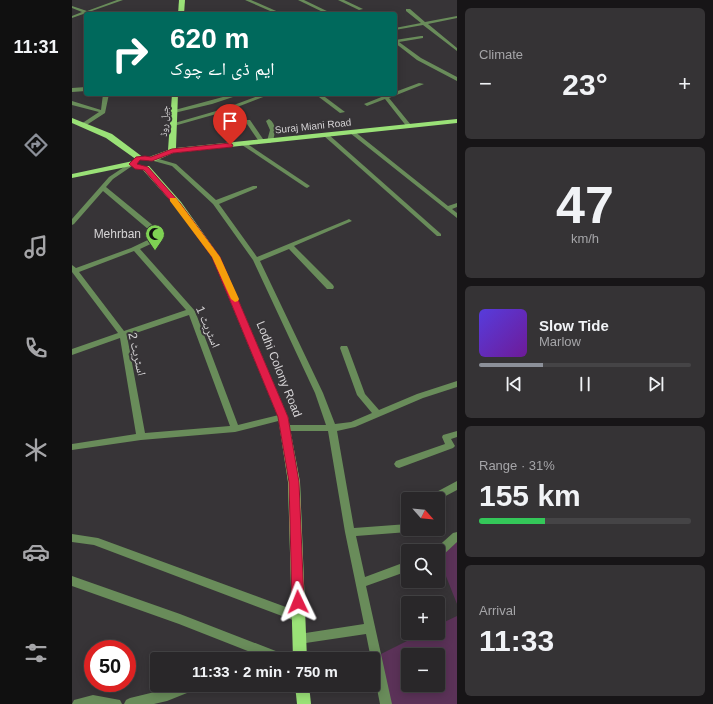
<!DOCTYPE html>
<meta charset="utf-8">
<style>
body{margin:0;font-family:Arial,"Noto Naskh Arabic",sans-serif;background:#353335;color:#f1f3f6;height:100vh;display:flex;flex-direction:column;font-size:15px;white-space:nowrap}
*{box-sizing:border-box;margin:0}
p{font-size:13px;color:#a5a5a8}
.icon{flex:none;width:22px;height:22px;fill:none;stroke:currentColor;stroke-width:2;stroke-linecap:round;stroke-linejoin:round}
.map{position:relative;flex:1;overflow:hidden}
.sheet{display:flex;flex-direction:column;gap:8px;padding:8px;background:#171517;width:256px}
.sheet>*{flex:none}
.hud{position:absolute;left:12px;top:12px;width:313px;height:84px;border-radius:4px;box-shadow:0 2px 10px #0003,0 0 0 1px #454446;background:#00695c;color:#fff;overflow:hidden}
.needle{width:26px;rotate:117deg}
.buttons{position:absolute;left:329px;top:492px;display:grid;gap:8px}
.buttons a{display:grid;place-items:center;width:44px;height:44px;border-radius:4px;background:#292729;box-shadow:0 2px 10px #0003,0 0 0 1px #454446;font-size:20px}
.speed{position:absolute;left:12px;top:640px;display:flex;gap:8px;font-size:20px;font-weight:700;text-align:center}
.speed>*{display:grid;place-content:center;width:52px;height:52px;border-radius:50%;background:#292729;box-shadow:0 2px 10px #0003,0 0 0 1px #454446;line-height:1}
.speed .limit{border:6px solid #d22;background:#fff;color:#111}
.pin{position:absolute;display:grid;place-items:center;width:34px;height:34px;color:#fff;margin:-41px -17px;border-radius:50% 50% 50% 0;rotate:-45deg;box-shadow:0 0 4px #0007}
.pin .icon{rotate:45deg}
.me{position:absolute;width:44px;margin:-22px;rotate:358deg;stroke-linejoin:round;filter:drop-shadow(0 0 3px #0008)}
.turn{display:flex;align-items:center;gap:14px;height:84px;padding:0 20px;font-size:18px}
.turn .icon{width:52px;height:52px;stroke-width:2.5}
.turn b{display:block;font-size:28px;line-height:34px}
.big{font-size:30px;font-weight:700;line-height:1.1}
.sheet .card{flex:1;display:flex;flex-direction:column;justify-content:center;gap:6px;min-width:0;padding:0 14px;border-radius:6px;background:#353335}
.sheet .dial{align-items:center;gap:0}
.dial b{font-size:52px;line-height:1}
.song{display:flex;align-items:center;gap:12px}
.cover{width:48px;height:48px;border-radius:6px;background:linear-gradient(135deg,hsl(250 70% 55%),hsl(280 70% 35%))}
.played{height:4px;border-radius:2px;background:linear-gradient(90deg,#8c9099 30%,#454446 30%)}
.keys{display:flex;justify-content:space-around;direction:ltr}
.heat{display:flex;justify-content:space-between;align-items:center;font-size:22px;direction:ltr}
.charge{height:6px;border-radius:3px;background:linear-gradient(90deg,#34c759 31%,#454446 0)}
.trip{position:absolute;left:78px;top:652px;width:230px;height:40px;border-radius:4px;background:#292729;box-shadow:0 2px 10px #0003,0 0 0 1px #454446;font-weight:700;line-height:40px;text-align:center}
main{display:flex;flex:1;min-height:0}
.menu{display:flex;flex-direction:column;width:72px;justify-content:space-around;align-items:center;background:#101010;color:#a5a5a8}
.menu .icon{width:28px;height:28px}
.menu .current{color:#8c9099}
.menu b{font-size:18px;color:#f1f3f6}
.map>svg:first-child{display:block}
</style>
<main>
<nav class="menu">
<b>11:31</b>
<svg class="icon current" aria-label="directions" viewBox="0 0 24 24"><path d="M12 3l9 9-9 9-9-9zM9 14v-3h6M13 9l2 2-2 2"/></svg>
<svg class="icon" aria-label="music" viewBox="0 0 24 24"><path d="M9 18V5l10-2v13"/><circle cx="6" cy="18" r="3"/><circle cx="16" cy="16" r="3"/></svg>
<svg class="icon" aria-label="phone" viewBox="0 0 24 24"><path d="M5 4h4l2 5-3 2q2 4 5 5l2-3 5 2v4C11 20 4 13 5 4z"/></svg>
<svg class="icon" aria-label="climate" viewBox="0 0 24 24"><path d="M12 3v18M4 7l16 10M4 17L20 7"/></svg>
<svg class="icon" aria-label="car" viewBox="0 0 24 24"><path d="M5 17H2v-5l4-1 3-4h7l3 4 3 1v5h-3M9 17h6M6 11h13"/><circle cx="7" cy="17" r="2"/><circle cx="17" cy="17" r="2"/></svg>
<svg class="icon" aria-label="filters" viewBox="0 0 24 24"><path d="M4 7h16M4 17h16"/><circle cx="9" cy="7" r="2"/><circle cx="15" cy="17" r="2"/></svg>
</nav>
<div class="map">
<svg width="385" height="704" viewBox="0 0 385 704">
<rect width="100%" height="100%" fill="#373437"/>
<!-- green -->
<g fill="#5b3258" fill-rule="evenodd">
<polygon points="385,537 385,604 366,556"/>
<path d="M385,616V704H317L307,655L351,633H366V625ZM336,655H366V685H336Z"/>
</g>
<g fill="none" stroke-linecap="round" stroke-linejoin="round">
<!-- minor -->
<g fill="#698c5a" fill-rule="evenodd">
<polygon points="45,0 51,0 0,18 0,16 10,12 0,8 0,6 15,11"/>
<polygon points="173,0 179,0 211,14 205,14"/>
<polygon points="226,0 232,0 261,14 255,14"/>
<polygon points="266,0 272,0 291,9 287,10"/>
<polygon points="334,9 338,9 353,22 385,16 385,18 356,24 385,48 385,51 351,25 323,30 323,28 349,23 334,11"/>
<polygon points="349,36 351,36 351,38 327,42 349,58 385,77 385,81 345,60 323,43 323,40"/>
<polygon points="347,83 352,84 317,98 339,125 339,127 335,127 313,99 295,106 292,104 312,96 323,94 323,92"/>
<polygon points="14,87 14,91 0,92 0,88"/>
<polygon points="31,94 37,94 33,113 13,126 9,126 9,124 27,112 0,105 0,101 29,110"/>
<polygon points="162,94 170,94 140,104 102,113 99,111"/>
<polygon points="191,94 199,94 155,111 102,126 99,124 151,109"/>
<polygon points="243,94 249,94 273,112 268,113"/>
<path d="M197,119C205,124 203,133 201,141L198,143L195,141L198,130L194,121Z"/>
<polygon points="174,120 178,120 193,142 192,143 188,143 173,121"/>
<polygon points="278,131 282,131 376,206 385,203 385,207 380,209 385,213 385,218 278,133"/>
<polygon points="252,134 256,134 369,234 369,236 365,236 252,136"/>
<polygon points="172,142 174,143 238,186 235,188 233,187 170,145 169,144"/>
<polygon points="80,157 104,164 144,200 181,186 185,186 185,188 147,204 185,257 275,220 277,219 280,221 222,246 261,285 262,287 261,289 255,289 217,249 188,261 251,393 263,424 279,422 300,413 285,395 268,348 269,346 275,346 276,348 293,394 307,410 345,394 385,381 385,387 351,398 283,427 265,431 282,528 336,524 336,529 340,529 339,531 336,532 284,536 293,577 336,561 336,571 294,586 320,704 308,704 301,669 301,659 299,659 294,634 227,644 223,643 221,639 223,635 227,634 292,624 273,532 256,431 214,431 211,430 210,428 211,426 214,425 254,425 243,393 181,260 141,204 100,166 78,160 77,159"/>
<path d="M61,161L63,162V164L41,179L34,187L89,232L90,235L85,241L68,249L123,311L166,425L211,414L214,415L215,417L214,419L163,432L69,440L0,450V444L64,434L48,338L0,355V349L46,333L0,272V265L4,268L59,248L80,238L83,235L31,191L2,224L0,225V219L37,177ZM62,251L114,310L52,331L7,272ZM117,315L158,426L73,433L55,336Z"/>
<polygon points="385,431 385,437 379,439 383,446 381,448 327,468 324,467 322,464 324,461 373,444 370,437 371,435"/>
<polygon points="385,481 385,490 366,500 366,499 355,499 357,496"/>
<polygon points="385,532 385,542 370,556 366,557 366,551 362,551 362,550 381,533"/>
<polygon points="0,534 26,538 230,613 231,617 230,621 226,622 22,545 0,542"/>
<polygon points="0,576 108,614 214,655 216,659 196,659 107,624 0,586"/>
<polygon points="106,685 127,685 125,689 95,701 82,704 52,704 54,700 58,698 95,689"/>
<polygon points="21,695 48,700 50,704 0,704 2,700"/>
</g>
<!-- major -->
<g fill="#9ae177" fill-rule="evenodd">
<polygon points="107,0 113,0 112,14 106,14"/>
<polygon points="100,94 106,94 104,148 385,119 385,123 101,153 83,161 77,161 77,157 96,150"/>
<polygon points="0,118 40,134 72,158 68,160 65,160 34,138 0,123"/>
<polygon points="61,161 65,163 64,165 0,178 0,174"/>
<polygon points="71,166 77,166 109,202 148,257 216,417 228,482 235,659 221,659 216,482 206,417 140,257 103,206 71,170"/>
<polygon points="223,685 237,685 239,704 225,704"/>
</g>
</g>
<!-- route -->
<polygon fill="#e11d48" stroke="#92132f" points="158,143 161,145 160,147 101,153 80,161 68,160 65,164 76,167 108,203 148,257 216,417 227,482 232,602 230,606 226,608 221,606 220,602 217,482 206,417 140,257 103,206 72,170 63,169 57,164 64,157 73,156 79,157 100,149"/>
<!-- slow -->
<polygon fill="#f59e0b" points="98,198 104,198 148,257 167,299 166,301 163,302 159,299 140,257 98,201"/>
<!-- icons -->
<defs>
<g id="mosque-pin" transform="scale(1)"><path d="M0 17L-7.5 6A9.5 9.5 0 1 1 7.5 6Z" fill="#7ed153" stroke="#373437"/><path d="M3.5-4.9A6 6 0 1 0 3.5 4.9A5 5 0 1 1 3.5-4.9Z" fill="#111"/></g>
</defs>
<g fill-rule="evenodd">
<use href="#mosque-pin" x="83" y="234"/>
</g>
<g text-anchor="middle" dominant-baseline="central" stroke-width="4" stroke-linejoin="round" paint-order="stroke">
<!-- far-street labels -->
<g font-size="10" fill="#d6d4d6" stroke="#373437">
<text transform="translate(92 121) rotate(-87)">جیل روڈ</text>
<text transform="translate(241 126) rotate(-6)">Suraj Miani Road</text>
</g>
<!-- poi labels -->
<g font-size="12" fill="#d6d4d6" stroke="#373437" text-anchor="end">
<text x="69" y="234">Mehrban</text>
</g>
<!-- street labels -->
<g font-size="12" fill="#d6d4d6" stroke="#373437">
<text transform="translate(136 327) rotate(67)">اسٹریٹ 1</text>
<text transform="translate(65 354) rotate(77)">اسٹریٹ 2</text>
<text transform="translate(207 369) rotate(68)">Lodhi Colony Road</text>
</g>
</g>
</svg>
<div class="buttons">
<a><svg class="needle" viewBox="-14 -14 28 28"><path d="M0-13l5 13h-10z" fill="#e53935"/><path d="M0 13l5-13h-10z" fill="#a5a5a8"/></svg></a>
<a><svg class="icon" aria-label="search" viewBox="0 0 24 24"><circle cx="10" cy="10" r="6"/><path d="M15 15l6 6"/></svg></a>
<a>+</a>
<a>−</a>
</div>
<div class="speed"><div class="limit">50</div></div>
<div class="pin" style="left:158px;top:145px;background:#d93025"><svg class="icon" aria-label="arrive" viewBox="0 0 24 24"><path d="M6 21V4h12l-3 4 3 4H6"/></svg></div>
<svg class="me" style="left:226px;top:602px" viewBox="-20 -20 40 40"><path d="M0-17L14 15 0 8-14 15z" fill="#e11d48" stroke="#fff" stroke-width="4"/></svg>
<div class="trip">11:33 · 2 min · 750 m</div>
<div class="hud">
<div class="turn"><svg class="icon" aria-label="right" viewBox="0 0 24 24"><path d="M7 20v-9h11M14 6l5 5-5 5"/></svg><div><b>620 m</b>ایم ڈی اے چوک</div></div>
</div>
</div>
<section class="sheet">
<div class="card"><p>Climate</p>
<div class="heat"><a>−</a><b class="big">23°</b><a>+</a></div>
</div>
<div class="card dial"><b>47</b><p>km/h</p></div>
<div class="card">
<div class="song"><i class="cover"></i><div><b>Slow Tide</b><p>Marlow</p></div></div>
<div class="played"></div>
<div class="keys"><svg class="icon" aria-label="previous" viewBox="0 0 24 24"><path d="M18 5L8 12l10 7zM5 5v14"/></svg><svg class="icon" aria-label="pause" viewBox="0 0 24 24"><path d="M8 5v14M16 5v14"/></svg><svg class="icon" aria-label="next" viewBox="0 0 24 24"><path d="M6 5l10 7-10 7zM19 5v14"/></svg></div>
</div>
<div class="card"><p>Range · 31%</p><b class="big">155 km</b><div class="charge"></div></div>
<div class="card"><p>Arrival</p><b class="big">11:33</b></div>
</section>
</main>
